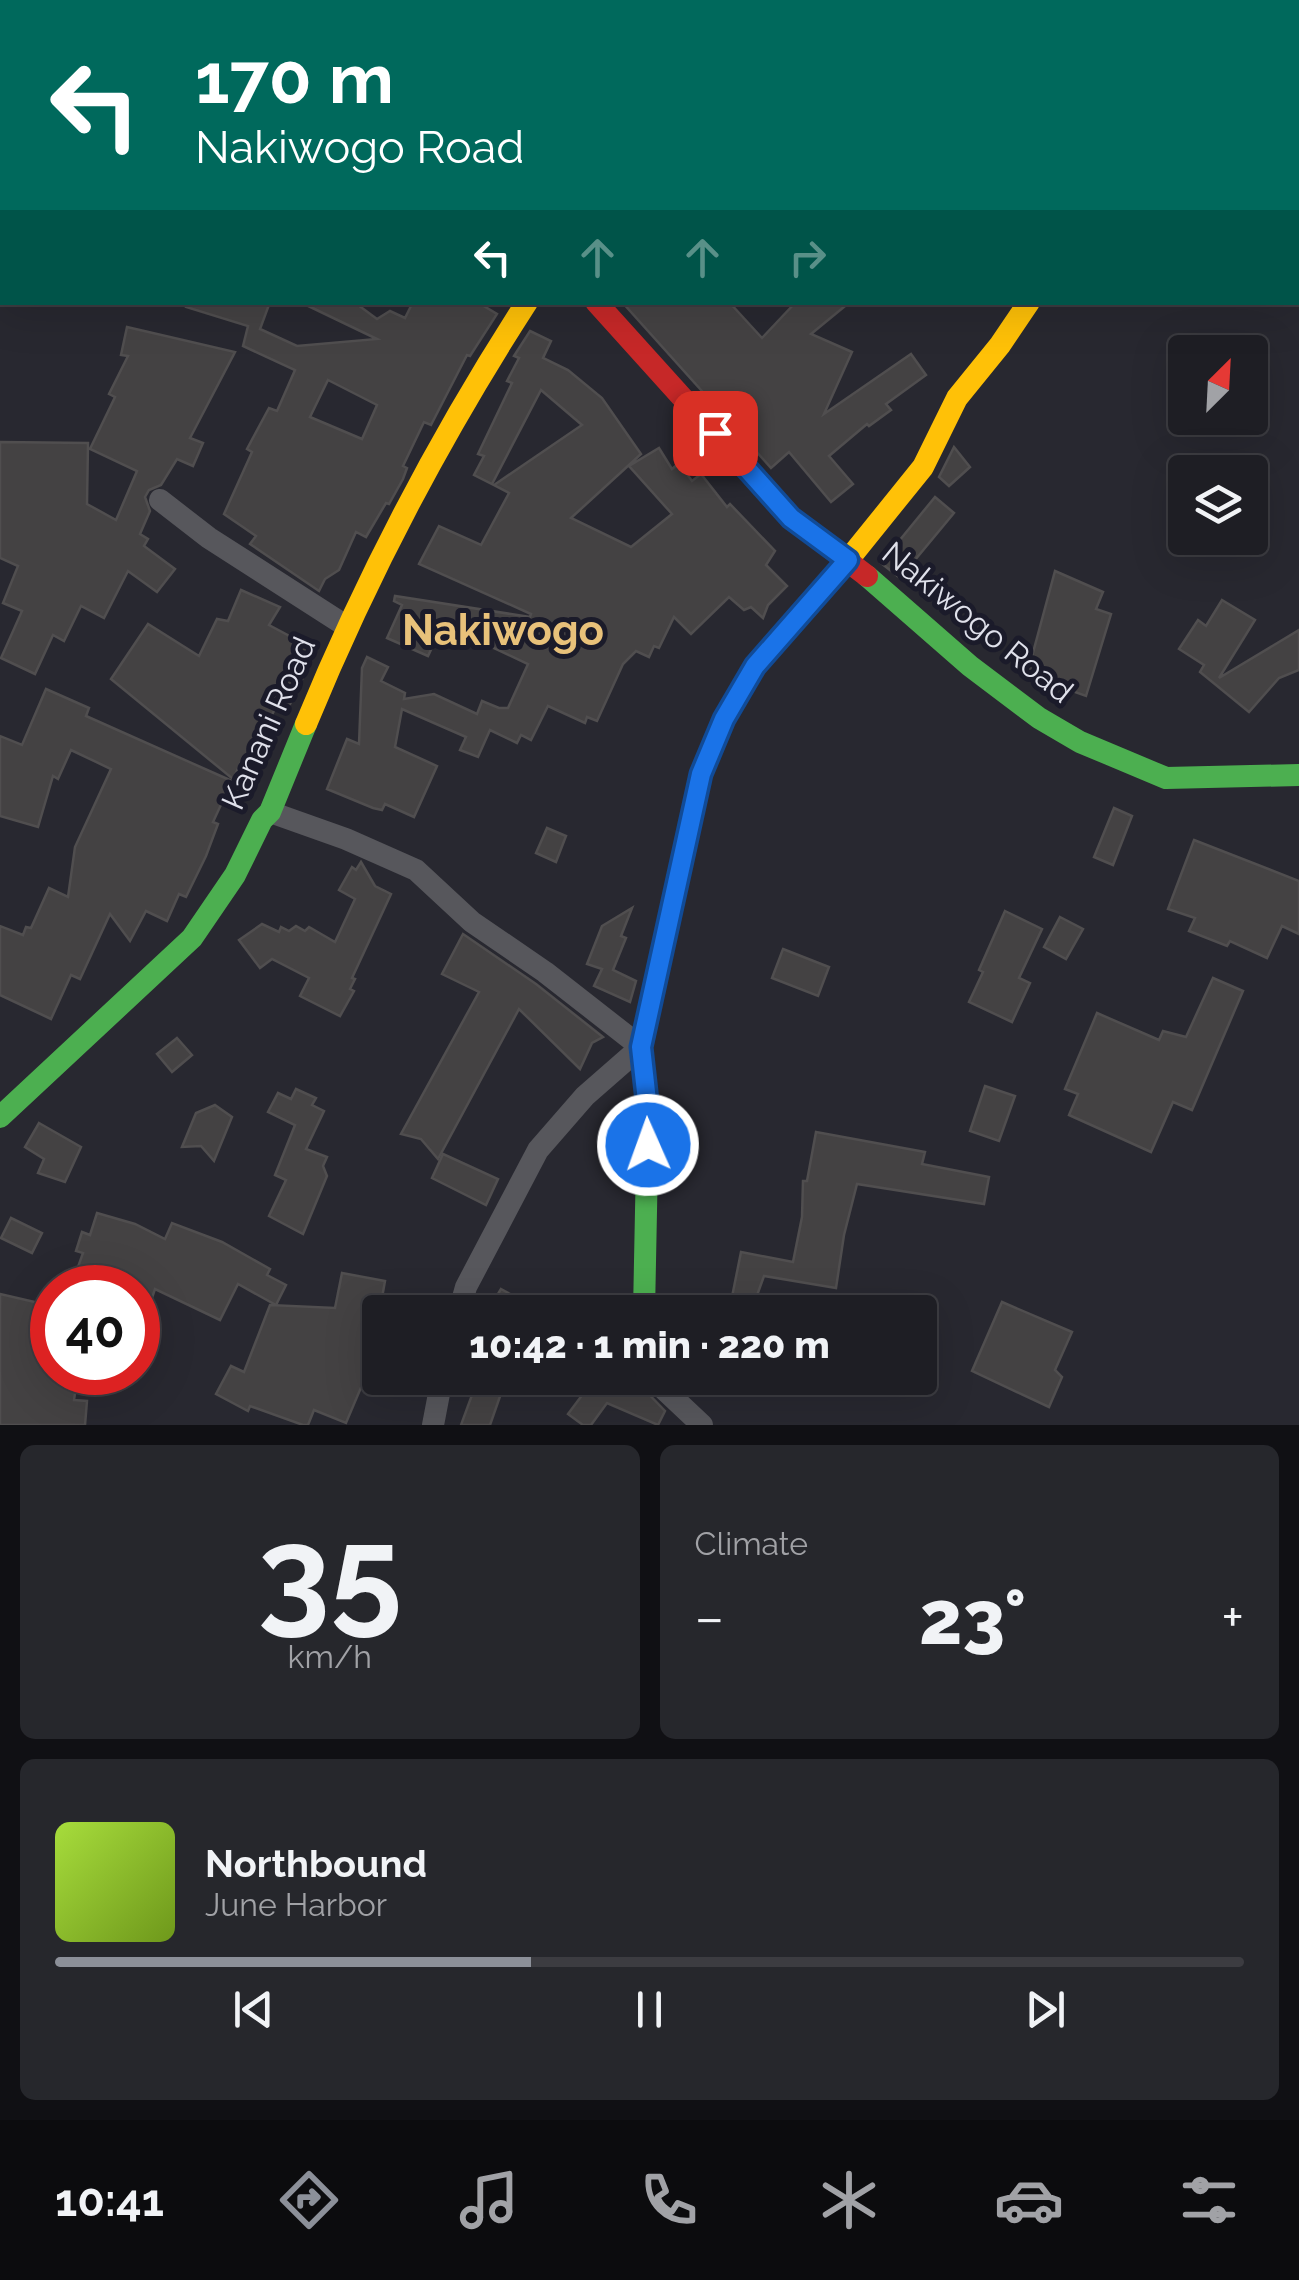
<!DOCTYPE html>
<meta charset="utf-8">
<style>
body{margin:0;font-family:Raleway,sans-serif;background:#26272c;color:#f1f3f6;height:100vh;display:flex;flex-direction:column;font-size:38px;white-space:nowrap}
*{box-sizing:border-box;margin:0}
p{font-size:32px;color:#a1a2a6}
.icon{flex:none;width:55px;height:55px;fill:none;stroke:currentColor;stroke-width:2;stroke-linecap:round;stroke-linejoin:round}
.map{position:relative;height:1425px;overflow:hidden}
.panel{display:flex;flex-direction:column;gap:20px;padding:20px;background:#101014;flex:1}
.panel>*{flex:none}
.top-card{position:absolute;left:0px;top:0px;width:1300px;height:305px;box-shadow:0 10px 40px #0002,0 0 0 2px #3c3c41;background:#00695c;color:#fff;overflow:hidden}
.needle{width:65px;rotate:24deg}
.fabs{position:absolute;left:1168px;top:335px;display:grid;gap:20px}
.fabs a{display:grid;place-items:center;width:100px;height:100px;border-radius:10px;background:#1e1e24;box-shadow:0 10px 40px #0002,0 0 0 2px #3c3c41;font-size:50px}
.speed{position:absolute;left:30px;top:1265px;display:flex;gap:20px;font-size:50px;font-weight:700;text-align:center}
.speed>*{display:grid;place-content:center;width:130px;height:130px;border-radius:50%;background:#1e1e24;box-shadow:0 10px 40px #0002,0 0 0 2px #3c3c41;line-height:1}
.speed .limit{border:15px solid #d22;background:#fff;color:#111}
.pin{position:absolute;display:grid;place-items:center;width:85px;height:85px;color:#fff;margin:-42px;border-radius:20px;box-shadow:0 5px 15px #0006}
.me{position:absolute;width:110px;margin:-55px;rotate:358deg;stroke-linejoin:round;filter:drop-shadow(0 0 8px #0008)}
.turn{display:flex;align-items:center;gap:35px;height:210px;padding:0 30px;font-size:45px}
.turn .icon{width:130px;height:130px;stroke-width:2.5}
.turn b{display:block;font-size:70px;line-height:85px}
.lanes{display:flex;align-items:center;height:95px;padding:0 30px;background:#0003;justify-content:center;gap:50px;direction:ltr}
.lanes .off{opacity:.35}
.big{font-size:75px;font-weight:800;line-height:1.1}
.panel .tile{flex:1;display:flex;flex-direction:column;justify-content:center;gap:15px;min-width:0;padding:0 35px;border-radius:15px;background:#26272c}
.panel .dial{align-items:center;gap:0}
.dial b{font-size:130px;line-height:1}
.song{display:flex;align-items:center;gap:30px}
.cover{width:120px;height:120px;border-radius:15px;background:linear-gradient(135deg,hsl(80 70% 55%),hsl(80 70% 35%))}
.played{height:10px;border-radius:5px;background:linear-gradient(90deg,#8c9099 40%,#3c3c41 40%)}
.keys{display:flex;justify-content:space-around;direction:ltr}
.heat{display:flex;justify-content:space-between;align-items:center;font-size:55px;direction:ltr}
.panel .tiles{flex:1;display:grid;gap:20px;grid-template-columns:1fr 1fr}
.tile:last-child{grid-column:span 2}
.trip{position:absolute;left:362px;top:1295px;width:575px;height:100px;border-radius:10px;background:#1e1e24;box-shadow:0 10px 40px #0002,0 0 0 2px #3c3c41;font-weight:800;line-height:100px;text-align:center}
.tabs{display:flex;height:160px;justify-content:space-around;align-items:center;background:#0c0c0e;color:#a1a2a6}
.tabs .icon{width:70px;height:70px}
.tabs .active{color:#8c9099}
.tabs b{font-size:45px;color:#f1f3f6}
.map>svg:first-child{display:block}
</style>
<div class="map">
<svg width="1299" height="1425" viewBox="0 0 1299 1425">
<rect width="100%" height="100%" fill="#282830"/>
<!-- building -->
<g fill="#444243" stroke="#504e4f" stroke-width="2.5" fill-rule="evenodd">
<path d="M187,302H270L260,329L297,346L377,339L300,302H354L377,319L390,311L405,318L413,302H477L497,314L470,356L467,355L431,425L424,422L403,466L407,468L403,479L389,504L386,503L366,537L356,532L339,570L325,579L319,591L250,544L256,536L224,514L252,452L247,449L269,408L277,411L295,370L243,346L248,326L186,307ZM328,380L377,405L362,439L310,417Z"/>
<polygon points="622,302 729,302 762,338 796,302 850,302 811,334 852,352 824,414 911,354 926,375 886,404 891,410 869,426 867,424 829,456 853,484 831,502 789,452 771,468"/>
<polygon points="127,327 235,352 190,438 203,443 193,466 177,459 161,485 149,490 145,497 150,511 140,534 148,539 144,546 175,569 157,592 128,571 104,618 81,606 64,641 53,635 35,674 1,658 22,611 3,603 18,566 0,558 0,442 88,443 87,504 116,520 137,471 90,449 115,397 109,394 128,356 121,355"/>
<polygon points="530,331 551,341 543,358 568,370 602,398 641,454 571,518 631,547 672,514 629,466 659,448 672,469 679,463 692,481 701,474 727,507 730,504 775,551 766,565 787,586 768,605 763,618 751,607 744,610 729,597 691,634 674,617 659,648 654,646 649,657 636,651 623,664 597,721 587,717 585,723 548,706 531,740 521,735 517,743 490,730 478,757 460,750 466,737 402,709 395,747 437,766 414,817 385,804 382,810 373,808 327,789 347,739 359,744 362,668 367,657 388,667 381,681 405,693 404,699 434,694 477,714 482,701 499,708 508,708 528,664 443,624 428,656 387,638 402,605 394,601 395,596 530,617 531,614 419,564 439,526 481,545 509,493 494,485 582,425 541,390 492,484 474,475 484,456 478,454 512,383 507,381 519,358 514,356"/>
<polygon points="954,447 970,467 949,486 939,477"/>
<polygon points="935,497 954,513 900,578 881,563"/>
<polygon points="1055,571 1103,592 1096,609 1111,614 1086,696 1027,675"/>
<polygon points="241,590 280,607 269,625 312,648 303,667 307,669 290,704 280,699 247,764 242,760 233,779 111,679 148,624 199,656 217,619 228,621"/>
<polygon points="1222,600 1255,620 1219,678 1299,630 1299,670 1279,678 1249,712 1200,672 1204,665 1179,649 1198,620 1206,626"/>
<polygon points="46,689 89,708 86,716 232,781 213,822 218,824 206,856 186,897 179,894 167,921 146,911 130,941 110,914 80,979 71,975 51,1019 0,995 0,926 23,935 26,927 31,928 49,888 68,897 75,847 111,769 71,750 58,779 53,776 38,827 0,816 0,736 22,745"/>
<polygon points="1114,808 1132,816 1113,865 1094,857"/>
<polygon points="547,828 566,836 556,862 536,853"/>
<polygon points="1194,840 1299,881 1299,934 1282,926 1267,958 1230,941 1227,946 1189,931 1195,918 1168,909"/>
<polygon points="361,862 375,886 391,894 352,978 355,979 350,989 354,991 340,1016 300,996 309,978 272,959 260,968 239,940 262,924 279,932 281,927 289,931 296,926 305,931 309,927 335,942 355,899 339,890 352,867 356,870"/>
<polygon points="632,908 621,936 626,938 613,970 636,981 630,1002 594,986 602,969 587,964 602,926"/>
<polygon points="1005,911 1042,929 1019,978 1030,983 1012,1022 969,1002 983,972 979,970"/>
<polygon points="1060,917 1083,929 1066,959 1044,947"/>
<polygon points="463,934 536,984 603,1037 592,1043 580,1069 519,1009 438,1159 421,1139 401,1134 479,992 442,974"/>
<polygon points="783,949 829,967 818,996 772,978"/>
<polygon points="1213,978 1243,991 1192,1110 1173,1102 1151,1152 1069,1115 1078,1094 1065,1089 1097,1013 1159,1040 1163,1031 1186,1037"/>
<polygon points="177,1038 192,1055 172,1072 157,1054"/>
<polygon points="985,1086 1015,1096 999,1141 970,1131"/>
<polygon points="296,1089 316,1098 312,1105 324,1111 306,1149 327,1157 323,1166 327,1176 303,1234 269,1216 286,1180 275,1175 295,1125 268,1112 278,1093 291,1099"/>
<polygon points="215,1105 232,1117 214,1161 201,1146 182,1147 196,1113"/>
<polygon points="39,1123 81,1147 65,1182 38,1173 44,1159 25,1147"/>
<polygon points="816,1132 925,1152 922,1164 989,1177 984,1204 857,1184 844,1235 836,1288 764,1276 751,1312 729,1312 741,1252 793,1262 802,1217 803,1181 807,1181"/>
<polygon points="443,1154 498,1179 486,1205 432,1178"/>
<polygon points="97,1213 135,1224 165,1239 172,1223 222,1242 270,1269 267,1275 286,1285 276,1305 238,1284 220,1320 155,1289 141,1330 138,1329 138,1288 91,1288 73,1281 83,1253 76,1251 82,1232 90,1235"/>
<polygon points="11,1218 42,1233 32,1253 1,1238"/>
<polygon points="342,1273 385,1281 380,1309 375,1308 366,1342 380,1347 380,1384 365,1378 346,1423 314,1410 308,1425 303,1425 250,1406 248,1411 216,1394 231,1366 244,1372 270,1305 335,1308"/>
<polygon points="501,1289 543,1312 487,1312"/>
<polygon points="0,1294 52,1306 52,1372 78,1372 74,1400 87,1401 85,1425 0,1425"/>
<polygon points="1002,1302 1072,1332 1055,1370 1062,1377 1049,1407 972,1371"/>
<polygon points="457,1378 484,1378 504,1385 490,1425 461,1425 472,1395 455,1389"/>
<polygon points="595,1378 626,1378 638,1383 665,1411 658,1425 607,1403 591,1425 583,1425 568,1414"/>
</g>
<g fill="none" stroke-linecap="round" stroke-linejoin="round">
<!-- street -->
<g stroke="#57575c" stroke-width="22">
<polyline points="29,2 31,0"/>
<polyline points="581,2 582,0"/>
<polyline points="1164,2 1165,0"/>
<polyline points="0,39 2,35"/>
<polyline points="1298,217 1299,218"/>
<polyline points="160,500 209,538 346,626"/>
<polyline points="270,812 346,839 416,870 472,922 545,972 641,1047 585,1096 538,1150 466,1287 459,1312"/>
<polyline points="652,1378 702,1425"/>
<polyline points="433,1425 442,1378"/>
</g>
<!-- fast -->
<g stroke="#4caf50" stroke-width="22">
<polyline points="342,0 344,2"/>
<polyline points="867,576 970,666 1039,718 1080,742 1166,778 1299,775"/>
<polyline points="0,1117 192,938 235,875 262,820 270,812 306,724"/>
<polyline points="644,1312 648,1110 641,1047 701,774 724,719 755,665"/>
</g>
<!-- slow -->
<g stroke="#ffc107" stroke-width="22">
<polyline points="755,665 848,560 923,467 957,398 1000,345 1029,302"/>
<path d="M306,724C366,578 441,435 527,302"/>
</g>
<!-- jam -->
<polyline stroke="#c62828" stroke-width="22" points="596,302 791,518 867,576"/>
</g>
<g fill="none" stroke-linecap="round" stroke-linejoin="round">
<!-- route casing -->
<g stroke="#114b97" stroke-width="25">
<polyline id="route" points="648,1145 648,1110 641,1047 701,774 724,719 755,666 848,560 791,518 715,433"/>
</g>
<!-- route -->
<use href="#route" stroke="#1a73e8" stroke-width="18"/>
</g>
<g text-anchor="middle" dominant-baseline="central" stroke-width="10" stroke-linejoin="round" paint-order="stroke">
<!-- street labels -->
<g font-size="32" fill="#e0e1eb" stroke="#1b1b2a">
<text transform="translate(978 622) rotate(39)">Nakiwogo Road</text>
<text transform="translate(268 723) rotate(-66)">Kanani Road</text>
</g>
<!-- district labels -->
<g font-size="42" font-weight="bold" fill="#e8c17a" stroke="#1b1b2a">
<text x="503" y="630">Nakiwogo</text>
</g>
</g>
</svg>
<div class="fabs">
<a><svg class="needle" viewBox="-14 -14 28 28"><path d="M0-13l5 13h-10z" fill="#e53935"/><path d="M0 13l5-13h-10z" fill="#a1a2a6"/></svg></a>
<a><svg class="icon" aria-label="layers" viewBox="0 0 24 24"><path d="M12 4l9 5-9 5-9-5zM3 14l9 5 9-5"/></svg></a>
</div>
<div class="speed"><div class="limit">40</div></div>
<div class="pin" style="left:715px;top:433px;background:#d93025"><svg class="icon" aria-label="arrive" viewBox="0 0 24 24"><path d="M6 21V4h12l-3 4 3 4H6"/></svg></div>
<svg class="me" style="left:648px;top:1145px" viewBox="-20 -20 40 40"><circle r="17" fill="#1a73e8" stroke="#fff" stroke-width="3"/><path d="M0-11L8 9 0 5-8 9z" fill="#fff"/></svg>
<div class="trip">10:42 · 1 min · 220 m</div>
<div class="top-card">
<div class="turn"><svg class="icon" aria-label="left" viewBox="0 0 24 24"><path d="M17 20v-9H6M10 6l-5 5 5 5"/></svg><div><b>170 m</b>Nakiwogo Road</div></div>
<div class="lanes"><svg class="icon" aria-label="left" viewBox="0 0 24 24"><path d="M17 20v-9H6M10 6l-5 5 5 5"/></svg><svg class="icon off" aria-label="ahead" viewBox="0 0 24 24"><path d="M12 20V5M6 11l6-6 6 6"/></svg><svg class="icon off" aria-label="ahead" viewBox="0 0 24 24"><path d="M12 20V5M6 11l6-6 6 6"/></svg><svg class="icon off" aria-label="right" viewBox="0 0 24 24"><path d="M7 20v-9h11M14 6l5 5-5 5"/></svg></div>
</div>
</div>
<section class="panel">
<div class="tiles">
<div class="tile dial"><b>35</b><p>km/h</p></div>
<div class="tile"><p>Climate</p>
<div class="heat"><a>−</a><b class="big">23°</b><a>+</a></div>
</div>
<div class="tile">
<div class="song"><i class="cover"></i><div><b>Northbound</b><p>June Harbor</p></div></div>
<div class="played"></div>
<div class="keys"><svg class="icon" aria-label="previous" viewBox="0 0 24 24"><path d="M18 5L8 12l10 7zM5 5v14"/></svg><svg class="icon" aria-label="pause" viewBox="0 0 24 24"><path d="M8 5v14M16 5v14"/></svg><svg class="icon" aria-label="next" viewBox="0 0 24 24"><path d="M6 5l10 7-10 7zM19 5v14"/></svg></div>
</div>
</div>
</section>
<nav class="tabs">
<b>10:41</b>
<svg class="icon active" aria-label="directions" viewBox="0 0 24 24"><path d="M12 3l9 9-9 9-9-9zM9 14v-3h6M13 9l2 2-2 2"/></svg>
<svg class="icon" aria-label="music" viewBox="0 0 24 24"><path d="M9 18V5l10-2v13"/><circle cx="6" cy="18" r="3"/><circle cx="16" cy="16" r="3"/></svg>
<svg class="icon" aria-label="phone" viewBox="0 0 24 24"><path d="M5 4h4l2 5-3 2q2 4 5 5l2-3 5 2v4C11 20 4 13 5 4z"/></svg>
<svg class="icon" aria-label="climate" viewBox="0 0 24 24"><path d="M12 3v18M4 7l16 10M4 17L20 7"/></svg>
<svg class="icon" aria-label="car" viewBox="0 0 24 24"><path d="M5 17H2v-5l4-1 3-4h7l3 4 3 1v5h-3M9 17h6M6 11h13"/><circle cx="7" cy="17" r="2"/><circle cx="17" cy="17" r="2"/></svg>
<svg class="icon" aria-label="filters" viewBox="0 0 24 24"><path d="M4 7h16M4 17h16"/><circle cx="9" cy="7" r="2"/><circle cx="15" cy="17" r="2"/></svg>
</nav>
